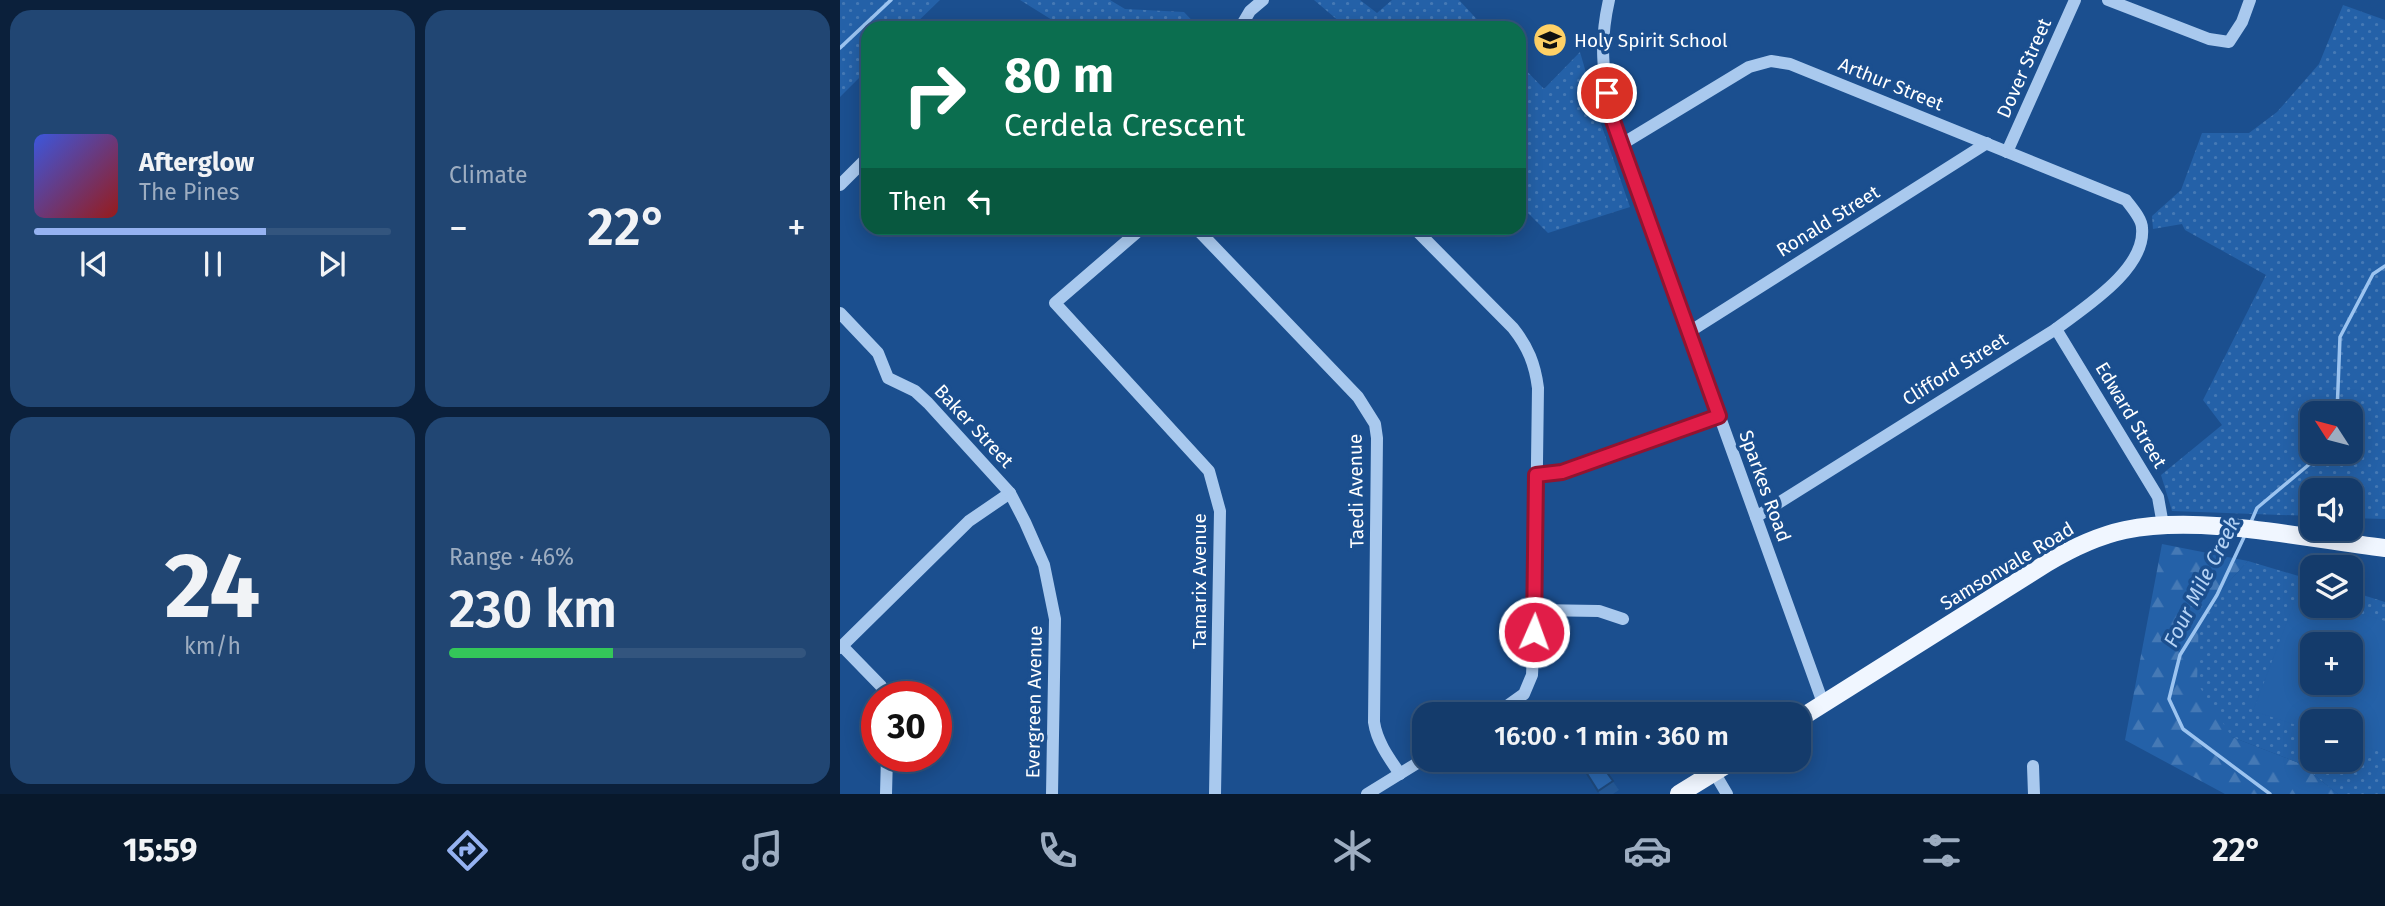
<!DOCTYPE html>
<meta charset="utf-8">
<style>
body{margin:0;font-family:"Fira Sans",sans-serif;background:#214673;color:#f1f3f6;height:100vh;display:flex;flex-direction:column;font-size:26px;white-space:nowrap}
*{box-sizing:border-box;margin:0}
p{font-size:23px;color:#9dadc1}
.icon{flex:none;width:38px;height:38px;fill:none;stroke:currentColor;stroke-width:2;stroke-linecap:round;stroke-linejoin:round}
.map{position:relative;flex:1;overflow:hidden}
.details{display:flex;flex-direction:column;gap:10px;padding:10px;background:#0b203b;width:840px}
.details>*{flex:none}
.banner{position:absolute;left:21px;top:21px;width:665px;height:214px;border-radius:21px;box-shadow:0 4px 18px #0003,0 0 0 2px #33557e;background:#0b6e4f;color:#fff;overflow:hidden}
.needle{width:46px;rotate:306deg}
.tools{position:absolute;left:1460px;top:401px;display:grid;gap:14px}
.tools a{display:grid;place-items:center;width:63px;height:63px;border-radius:14px;background:#143b6b;box-shadow:0 4px 18px #0003,0 0 0 2px #33557e;font-size:35px}
.speed{position:absolute;left:21px;top:681px;display:flex;gap:14px;font-size:35px;font-weight:700;text-align:center}
.speed>*{display:grid;place-content:center;width:91px;height:91px;border-radius:50%;background:#143b6b;box-shadow:0 4px 18px #0003,0 0 0 2px #33557e;line-height:1}
.speed .limit{border:10px solid #d22;background:#fff;color:#111}
.pin{position:absolute;display:grid;place-items:center;width:60px;height:60px;color:#fff;margin:-30px;border:4px solid #fff;border-radius:50%;box-shadow:0 2px 7px #0007}
.me{position:absolute;width:77px;margin:-38px;rotate:2deg;stroke-linejoin:round;filter:drop-shadow(0 0 5px #0008)}
.turn{display:flex;align-items:center;gap:24px;height:147px;padding:0 28px;font-size:32px}
.turn .icon{width:91px;height:91px;stroke-width:2.5}
.turn b{display:block;font-size:49px;line-height:60px}
.then{display:flex;align-items:center;height:66px;padding:0 28px;background:#0003;gap:14px;font-size:26px}
.big{font-size:52px;font-weight:600;line-height:1.1}
.details .widget{flex:1;display:flex;flex-direction:column;justify-content:center;gap:10px;min-width:0;padding:0 24px;border-radius:21px;background:#214673}
.details .dial{align-items:center;gap:0}
.dial b{font-size:91px;line-height:1}
.song{display:flex;align-items:center;gap:21px}
.cover{width:84px;height:84px;border-radius:10px;background:linear-gradient(135deg,hsl(230 70% 55%),hsl(0 70% 35%))}
.played{height:7px;border-radius:4px;background:linear-gradient(90deg,#95b2f1 65%,#33557e 65%)}
.keys{display:flex;justify-content:space-around;direction:ltr}
.heat{display:flex;justify-content:space-between;align-items:center;font-size:38px;direction:ltr}
.charge{height:10px;border-radius:5px;background:linear-gradient(90deg,#34c759 46%,#33557e 0)}
.details .tiles{flex:1;display:grid;gap:10px;grid-template-columns:repeat(2,1fr)}
.trip{position:absolute;left:572px;top:702px;width:399px;height:70px;border-radius:21px;background:#143b6b;box-shadow:0 4px 18px #0003,0 0 0 2px #33557e;font-weight:600;line-height:70px;text-align:center}
.tab-bar{display:flex;height:112px;justify-content:space-around;align-items:center;background:#08182b;color:#9dadc1}
.tab-bar .icon{width:49px;height:49px}
.tab-bar .active{color:#95b2f1}
.tab-bar b{font-size:32px;color:#f1f3f6}
main{display:flex;flex:1;min-height:0}
.map>svg:first-child{display:block}
</style>
<main>
<section class="details">
<div class="tiles">
<div class="widget">
<div class="song"><i class="cover"></i><div><b>Afterglow</b><p>The Pines</p></div></div>
<div class="played"></div>
<div class="keys"><svg class="icon" aria-label="previous" viewBox="0 0 24 24"><path d="M18 5L8 12l10 7zM5 5v14"/></svg><svg class="icon" aria-label="pause" viewBox="0 0 24 24"><path d="M8 5v14M16 5v14"/></svg><svg class="icon" aria-label="next" viewBox="0 0 24 24"><path d="M6 5l10 7-10 7zM19 5v14"/></svg></div>
</div>
<div class="widget"><p>Climate</p>
<div class="heat"><a>−</a><b class="big">22°</b><a>+</a></div>
</div>
<div class="widget dial"><b>24</b><p>km/h</p></div>
<div class="widget"><p>Range · 46%</p><b class="big">230 km</b><div class="charge"></div></div>
</div>
</section>
<div class="map">
<svg width="1545" height="794" viewBox="0 0 1545 794">
<defs>
<pattern id="forest-firs" width="22" height="20" patternUnits="userSpaceOnUse" patternTransform="scale(1.75)"><rect width="22" height="20" fill="#2461a8"/><path d="M5 1l3.5 6h-7zM16 11l3.5 6h-7z" fill="#4579b5"/></pattern>
<pattern id="park-dots" width="8" height="8" patternUnits="userSpaceOnUse" patternTransform="scale(1.75)"><rect width="8" height="8" fill="#2461a8"/><path d="M2 2h.1M6 6h.1" fill="none" stroke="#4579b5" stroke-width="1.8" stroke-linecap="round"/></pattern>
</defs>
<rect width="100%" height="100%" fill="#1b4f8f"/>
<!-- forest -->
<polygon fill="url(#forest-firs)" points="1322,544 1408,561 1359,614 1392,737 1459,763 1498,794 1385,794 1285,740"/>
<!-- park -->
<g fill="url(#park-dots)" fill-rule="evenodd">
<polygon points="0,0 100,0 71,28 28,28 28,69 0,97"/>
<polygon points="180,0 270,0 285,9 344,12 359,28 225,28"/>
<polygon points="474,0 520,0 537,13 552,0 619,0 645,28 507,28"/>
<path d="M1503,5L1545,20V519L1510,518V490H1472V516L1332,511L1321,475L1382,425L1363,400L1426,275L1345,230L1342,224L1313,229L1312,216L1341,190L1362,133H1409L1437,112L1479,64ZM1510,413V452H1472V413Z"/>
<polygon points="740,52 760,121 790,207 708,233 679,204 679,63 704,89"/>
<path d="M1408,561L1472,580V606H1510V591L1545,602V794H1498L1459,763L1392,737L1357,683L1359,614ZM1472,644H1510V682H1472ZM1472,721H1510V760H1472Z"/>
</g>
<!-- pitch -->
<path fill="#2461a8" fill-rule="evenodd" d="M1458,593L1472,598V606H1496L1545,621V753L1510,742V721H1472V730L1413,711ZM1472,644H1510V682H1472Z"/>
<g fill="none" stroke-linecap="round" stroke-linejoin="round">
<!-- stream -->
<g stroke="#9cc4f0" stroke-width="3.5">
<polyline points="0,48 51,0"/>
<polyline points="1497,413 1500,337 1533,274 1545,266"/>
<polyline points="1411,522 1417,508 1484,452"/>
<polyline points="1405,535 1377,595 1340,655 1329,699 1343,729 1430,794"/>
</g>
<!-- minor -->
<g stroke="#a9c9ee" stroke-width="12">
<path d="M769,0C759,44 763,71 771,115L983,703"/>
<polyline points="1268,0 1369,39 1389,42 1402,22 1410,0"/>
<polyline points="400,28 410,11 423,0"/>
<path d="M782,144L909,67L931,61L950,64L1286,200C1292,208 1302,219 1302,228C1306,269 1245,307 1216,329L916,517"/>
<polyline points="1167,152 1235,0"/>
<polyline points="0,185 23,162 28,160"/>
<polyline points="302,228 215,303 369,471 380,511 375,794"/>
<path d="M356,228L518,397L535,424L537,438L534,722C537,742 549,758 560,774"/>
<path d="M574,228L673,328C688,347 695,364 698,388L695,610L692,675L684,694L656,714"/>
<polyline points="0,313 38,353 48,378 75,391 88,403 170,493 129,521 0,648"/>
<polyline points="1216,329 1318,497 1323,525"/>
<polyline points="849,332 1147,143"/>
<polyline points="696,475 722,472 879,416"/>
<polyline points="170,493 185,522 204,565 215,619 212,794"/>
<polyline points="695,610 759,611 783,619"/>
<polyline points="2,646 41,686 45,696"/>
<polyline points="1193,766 1194,794"/>
<polyline points="874,772 887,794"/>
<polyline points="46,794 47,756"/>
<polyline points="527,794 584,759"/>
</g>
<!-- major -->
<g stroke="#f0f6ff" stroke-width="18">
<path d="M959,719L1207,563C1232,548 1257,536 1285,530C1363,514 1466,539 1545,548"/>
<polyline points="839,794 894,760"/>
</g>
</g>
<!-- wall -->
<polygon fill="#245895" points="758,760 779,790 773,794 760,794 741,764"/>
<!-- building -->
<polygon fill="#2a66ad" stroke="#1d4779" stroke-width="2" points="748,760 758,760 773,781 758,791 741,764"/>
<g fill="none" stroke-linecap="round" stroke-linejoin="round">
<!-- route casing -->
<g stroke="#92132f" stroke-width="18">
<polyline id="route" points="694,632 696,475 722,472 879,416 787,160 771,115 767,93"/>
</g>
<!-- route -->
<use href="#route" stroke="#e11d48" stroke-width="12"/>
</g>
<!-- icons -->
<defs>
<g id="school-disc" transform="scale(1.75)"><circle r="9.5" fill="#ffd166" stroke="#1b4f8f"/><path d="M0-5L7-2L0 1L-7-2ZM-4 1L0 2.5L4 1V4Q0 6-4 4Z" fill="#111"/></g>
</defs>
<g fill-rule="evenodd">
<use href="#school-disc" x="710" y="40"/>
</g>
<g text-anchor="middle" dominant-baseline="central" stroke-width="7" stroke-linejoin="round" paint-order="stroke">
<!-- poi labels -->
<g font-size="19" fill="#fff" stroke="#1b4f8f" text-anchor="start">
<text x="734" y="40">Holy Spirit School</text>
</g>
<!-- street labels -->
<g font-size="19" fill="#fff" stroke="#1b4f8f">
<text transform="translate(1184 68) rotate(-66)">Dover Street</text>
<text transform="translate(1051 84) rotate(22)">Arthur Street</text>
<text transform="translate(988 221) rotate(-32)">Ronald Street</text>
<text transform="translate(1115 369) rotate(-32)">Clifford Street</text>
<text transform="translate(1291 415) rotate(59)">Edward Street</text>
<text transform="translate(134 426) rotate(47)">Baker Street</text>
<text transform="translate(925 486) rotate(70)">Sparkes Road</text>
<text transform="translate(516 491) rotate(-91)">Taedi Avenue</text>
<text transform="translate(1167 566) rotate(-31)">Samsonvale Road</text>
<text transform="translate(359 581) rotate(-90)">Tamarix Avenue</text>
<text transform="translate(194 702) rotate(-89)">Evergreen Avenue</text>
</g>
<!-- water labels -->
<g font-size="21" font-style="italic" fill="#b5d3f5" stroke="#1b4f8f">
<text transform="translate(1362 582) rotate(-63)">Four Mile Creek</text>
</g>
</g>
</svg>
<div class="tools">
<a><svg class="needle" viewBox="-14 -14 28 28"><path d="M0-13l5 13h-10z" fill="#e53935"/><path d="M0 13l5-13h-10z" fill="#9dadc1"/></svg></a>
<a><svg class="icon" aria-label="sound" viewBox="0 0 24 24"><path d="M4 9h4l5-4v14l-5-4H4zM17 9q2 3 0 6"/></svg></a>
<a><svg class="icon" aria-label="layers" viewBox="0 0 24 24"><path d="M12 4l9 5-9 5-9-5zM3 14l9 5 9-5"/></svg></a>
<a>+</a>
<a>−</a>
</div>
<div class="speed"><div class="limit">30</div></div>
<div class="pin" style="left:767px;top:93px;background:#d93025"><svg class="icon" aria-label="arrive" viewBox="0 0 24 24"><path d="M6 21V4h12l-3 4 3 4H6"/></svg></div>
<svg class="me" style="left:694px;top:632px" viewBox="-20 -20 40 40"><circle r="17" fill="#e11d48" stroke="#fff" stroke-width="3"/><path d="M0-11L8 9 0 5-8 9z" fill="#fff"/></svg>
<div class="trip">16:00 · 1 min · 360 m</div>
<div class="banner">
<div class="turn"><svg class="icon" aria-label="right" viewBox="0 0 24 24"><path d="M7 20v-9h11M14 6l5 5-5 5"/></svg><div><b>80 m</b>Cerdela Crescent</div></div>
<div class="then">Then<svg class="icon" aria-label="left" viewBox="0 0 24 24"><path d="M17 20v-9H6M10 6l-5 5 5 5"/></svg></div>
</div>
</div>
</main>
<nav class="tab-bar">
<b>15:59</b>
<svg class="icon active" aria-label="directions" viewBox="0 0 24 24"><path d="M12 3l9 9-9 9-9-9zM9 14v-3h6M13 9l2 2-2 2"/></svg>
<svg class="icon" aria-label="music" viewBox="0 0 24 24"><path d="M9 18V5l10-2v13"/><circle cx="6" cy="18" r="3"/><circle cx="16" cy="16" r="3"/></svg>
<svg class="icon" aria-label="phone" viewBox="0 0 24 24"><path d="M5 4h4l2 5-3 2q2 4 5 5l2-3 5 2v4C11 20 4 13 5 4z"/></svg>
<svg class="icon" aria-label="climate" viewBox="0 0 24 24"><path d="M12 3v18M4 7l16 10M4 17L20 7"/></svg>
<svg class="icon" aria-label="car" viewBox="0 0 24 24"><path d="M5 17H2v-5l4-1 3-4h7l3 4 3 1v5h-3M9 17h6M6 11h13"/><circle cx="7" cy="17" r="2"/><circle cx="17" cy="17" r="2"/></svg>
<svg class="icon" aria-label="filters" viewBox="0 0 24 24"><path d="M4 7h16M4 17h16"/><circle cx="9" cy="7" r="2"/><circle cx="15" cy="17" r="2"/></svg>
<b>22°</b>
</nav>
